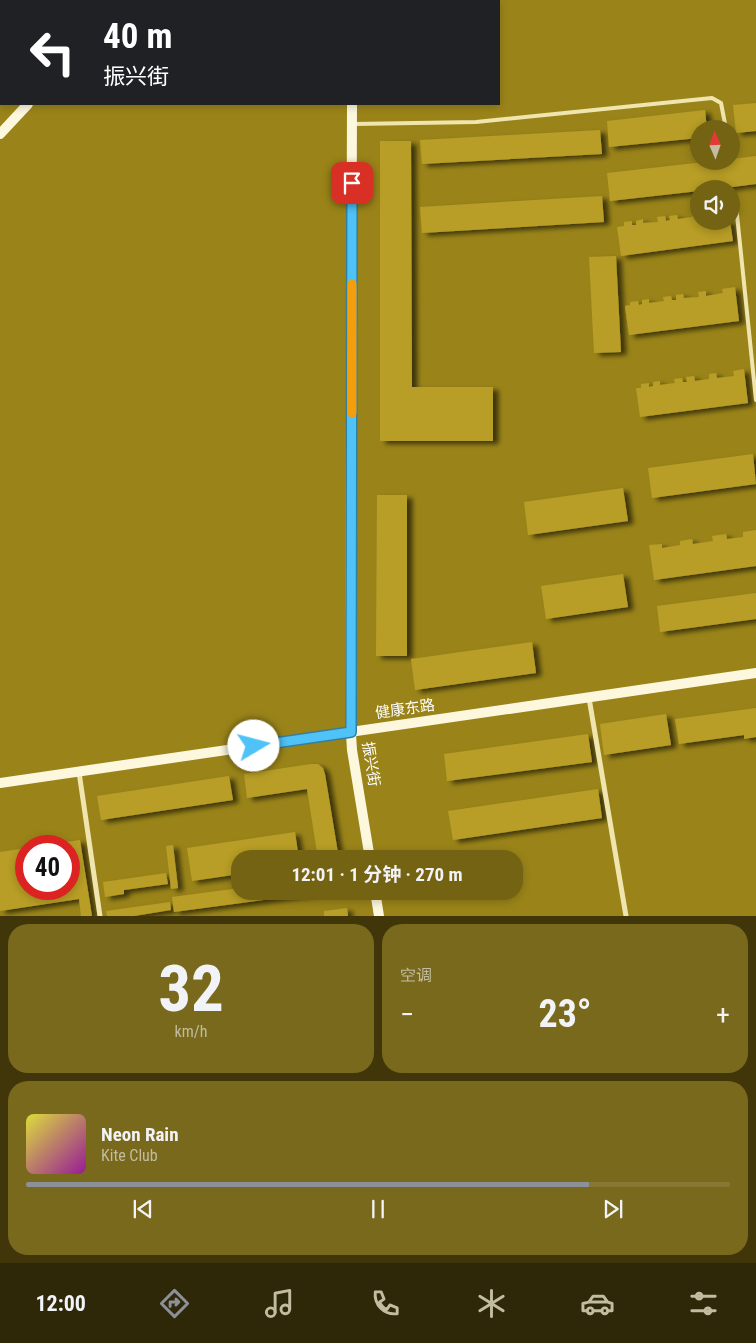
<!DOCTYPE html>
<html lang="zh">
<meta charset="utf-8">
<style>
body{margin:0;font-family:"Roboto Condensed","Noto Sans SC",sans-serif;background:#79691c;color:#f1f3f6;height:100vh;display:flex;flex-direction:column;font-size:19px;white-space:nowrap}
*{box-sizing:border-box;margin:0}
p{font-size:16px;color:#c2bca0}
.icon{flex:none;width:28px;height:28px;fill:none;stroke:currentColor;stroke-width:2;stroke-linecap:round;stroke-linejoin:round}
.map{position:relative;height:916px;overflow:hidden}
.details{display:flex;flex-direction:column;gap:8px;padding:8px;background:#40360a;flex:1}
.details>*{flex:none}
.guide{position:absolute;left:0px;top:0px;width:500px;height:105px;box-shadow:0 2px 8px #0003;background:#202124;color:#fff;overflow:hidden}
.needle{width:32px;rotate:358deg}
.tools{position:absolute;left:690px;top:120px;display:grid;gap:10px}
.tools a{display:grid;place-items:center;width:50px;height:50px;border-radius:50%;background:#746313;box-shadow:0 2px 8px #0003;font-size:25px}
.speed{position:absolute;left:15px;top:835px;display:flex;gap:10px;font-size:25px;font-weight:700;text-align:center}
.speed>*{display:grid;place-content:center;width:65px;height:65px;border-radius:50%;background:#746313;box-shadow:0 2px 8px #0003;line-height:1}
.speed .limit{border:8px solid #d22;background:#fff;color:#111}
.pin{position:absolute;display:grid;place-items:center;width:42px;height:42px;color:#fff;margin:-21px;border-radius:10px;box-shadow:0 2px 8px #0006}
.me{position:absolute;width:55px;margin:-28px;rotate:82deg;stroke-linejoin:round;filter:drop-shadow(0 0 4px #0008)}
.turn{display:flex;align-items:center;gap:18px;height:105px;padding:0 20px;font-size:22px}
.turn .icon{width:65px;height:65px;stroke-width:2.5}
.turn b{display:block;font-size:35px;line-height:42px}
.big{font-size:38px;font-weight:700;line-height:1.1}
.details .widget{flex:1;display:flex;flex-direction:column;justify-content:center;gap:8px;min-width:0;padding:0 18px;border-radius:20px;background:#79691c}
.details .dial{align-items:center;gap:0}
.dial b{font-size:65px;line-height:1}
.song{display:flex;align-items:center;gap:15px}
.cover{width:60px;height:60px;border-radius:8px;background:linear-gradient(135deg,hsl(60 70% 55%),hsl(300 70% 35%))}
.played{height:5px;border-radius:2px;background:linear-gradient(90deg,#8c9099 80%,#867733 80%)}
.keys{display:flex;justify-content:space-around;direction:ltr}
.heat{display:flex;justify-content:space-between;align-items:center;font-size:28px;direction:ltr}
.details .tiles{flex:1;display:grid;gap:8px;grid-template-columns:1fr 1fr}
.widget:last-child{grid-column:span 2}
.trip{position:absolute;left:231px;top:850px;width:292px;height:50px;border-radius:20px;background:#746313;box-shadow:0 2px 8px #0003;font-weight:700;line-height:50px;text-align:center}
.dock{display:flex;height:80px;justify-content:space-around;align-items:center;background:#2e2808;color:#c2bca0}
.dock .icon{width:35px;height:35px}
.dock .active{color:#8c9099}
.dock b{font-size:22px;color:#f1f3f6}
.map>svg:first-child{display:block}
</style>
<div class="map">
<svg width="756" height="916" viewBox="0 0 756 916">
<defs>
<filter id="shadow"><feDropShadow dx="5.5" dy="3" stdDeviation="2.5" flood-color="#0009"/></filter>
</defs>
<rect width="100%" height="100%" fill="#9a8419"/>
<!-- building -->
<g fill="#b89e28" filter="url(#shadow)">
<polygon points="756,103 756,131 736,133 733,105"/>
<polygon points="705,110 707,129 699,129 699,138 609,147 607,121"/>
<polygon points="600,130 602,154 422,164 420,140"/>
<polygon points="380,141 411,141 412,387 493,387 493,441 380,441"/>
<polygon points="756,156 756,184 717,189 699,189 699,191 610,201 607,173 713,161 731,161 731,159"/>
<polygon points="602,196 604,222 422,233 420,207"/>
<polygon points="692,212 699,212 699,221 730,221 733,241 621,256 617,227 624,226 624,222 632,221 632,225 636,225 636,221 643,219 643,223 658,222 657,217 665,216 666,221 670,220 669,216 677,215 678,219 692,217"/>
<polygon points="616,256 621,352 594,353 589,257"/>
<polygon points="735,287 739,321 629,335 625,306 630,305 630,302 638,301 639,305 642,304 642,300 649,299 649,303 664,301 663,297 671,296 672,300 676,300 676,295 683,294 684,298 699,297 698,292 706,291 706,296 723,293 722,289"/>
<polygon points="744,369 748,403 640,417 636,388 641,388 641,384 649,383 649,387 653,386 653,382 660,381 660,385 675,383 674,379 682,378 683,382 687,382 686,377 694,376 695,381 709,379 709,374 716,373 717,378 734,376 733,371"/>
<polygon points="753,454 756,484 652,498 648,468"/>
<polygon points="623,488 628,521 528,535 524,502"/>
<polygon points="377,495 407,495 407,656 376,656"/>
<polygon points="756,530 756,566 654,580 649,545 662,544 662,548 680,545 680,541 692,539 693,544 713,541 712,536 726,534 727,539 743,537 743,532"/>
<polygon points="623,574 628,607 546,619 541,586"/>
<polygon points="756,593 756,619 660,632 657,606"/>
<polygon points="532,642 536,673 415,690 411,659"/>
<polygon points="756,708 756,737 744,739 744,735 679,744 675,719"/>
<polygon points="666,714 671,745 604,755 600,724"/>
<polygon points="588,734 592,762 447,781 444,754"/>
<polygon points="311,764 318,764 323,768 325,774 339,859 318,859 307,789 247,798 244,774"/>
<polygon points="229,776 233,800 101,820 97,796"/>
<polygon points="598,789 602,818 453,840 448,811"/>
<polygon points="295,832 299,859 240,859 240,874 192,881 187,848"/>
<polygon points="80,840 92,916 81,916 79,899 0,911 0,852 26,848 26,889 69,889 69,846 45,845"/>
<polygon points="173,845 178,888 171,889 166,846"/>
<polygon points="166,873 168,884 124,890 124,894 105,897 103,882"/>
<polygon points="240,888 240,891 315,891 316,893 174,912 172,897"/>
<polygon points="170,902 171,910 134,916 107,916 106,911"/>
<polygon points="347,908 348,916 324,916 324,911"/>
</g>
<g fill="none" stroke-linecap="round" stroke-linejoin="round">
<!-- lane -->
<g stroke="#f1e5af" stroke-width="4">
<polyline points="354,124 476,122 712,98 721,103 726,129"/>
<polyline points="736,205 756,400"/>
</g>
<!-- street -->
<g stroke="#f1e5af" stroke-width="5">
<polyline points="9,0 9,1"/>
<polyline points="589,698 626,916"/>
<polyline points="79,772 100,916"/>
</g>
<!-- secondary -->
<g stroke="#fcf7dd" stroke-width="10">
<polyline points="121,1 122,0"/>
<polyline points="352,1 352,0"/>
<polyline points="352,104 350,718 352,750 370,859"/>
<polyline points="0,134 28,104"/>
<polyline points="0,783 756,673"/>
<polyline points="375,891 379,916"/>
</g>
</g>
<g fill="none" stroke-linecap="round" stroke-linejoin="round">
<!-- route casing -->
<g stroke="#337fa1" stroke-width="12">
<polyline id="route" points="254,746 351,732 352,183"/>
</g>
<!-- route -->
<use href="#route" stroke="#4fc3f7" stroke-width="9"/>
<!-- slow -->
<polyline stroke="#f59e0b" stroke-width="9" points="352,413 352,284"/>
</g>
<g text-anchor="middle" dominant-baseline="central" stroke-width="5" stroke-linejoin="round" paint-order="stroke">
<!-- street labels -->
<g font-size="15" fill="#fff" stroke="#9a8419">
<text transform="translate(405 709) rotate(-8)">健康东路</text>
<text transform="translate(371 764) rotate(81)">振兴街</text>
</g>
</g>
</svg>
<div class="tools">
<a><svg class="needle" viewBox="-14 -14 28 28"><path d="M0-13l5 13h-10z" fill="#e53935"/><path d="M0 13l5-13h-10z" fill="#c2bca0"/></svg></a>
<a><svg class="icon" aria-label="sound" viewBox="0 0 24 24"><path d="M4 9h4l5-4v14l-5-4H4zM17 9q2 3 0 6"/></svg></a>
</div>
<div class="speed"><div class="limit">40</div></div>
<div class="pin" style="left:352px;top:183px;background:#d93025"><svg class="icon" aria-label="arrive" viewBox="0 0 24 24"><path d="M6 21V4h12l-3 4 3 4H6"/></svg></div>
<svg class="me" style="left:254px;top:746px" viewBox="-20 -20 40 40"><circle r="19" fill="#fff"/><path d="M0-13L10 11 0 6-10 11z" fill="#4fc3f7"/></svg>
<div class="trip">12:01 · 1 分钟 · 270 m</div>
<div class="guide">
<div class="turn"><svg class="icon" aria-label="left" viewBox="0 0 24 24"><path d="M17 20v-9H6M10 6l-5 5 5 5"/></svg><div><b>40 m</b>振兴街</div></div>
</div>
</div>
<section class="details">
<div class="tiles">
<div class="widget dial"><b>32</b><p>km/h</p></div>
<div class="widget"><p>空调</p>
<div class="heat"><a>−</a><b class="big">23°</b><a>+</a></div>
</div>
<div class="widget">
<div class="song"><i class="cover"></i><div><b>Neon Rain</b><p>Kite Club</p></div></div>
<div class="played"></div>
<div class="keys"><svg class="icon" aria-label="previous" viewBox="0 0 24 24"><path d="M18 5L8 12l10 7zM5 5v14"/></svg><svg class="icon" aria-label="pause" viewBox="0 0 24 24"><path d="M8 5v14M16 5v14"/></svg><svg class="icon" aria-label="next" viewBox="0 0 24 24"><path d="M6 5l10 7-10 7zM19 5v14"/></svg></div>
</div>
</div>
</section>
<nav class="dock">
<b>12:00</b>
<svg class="icon active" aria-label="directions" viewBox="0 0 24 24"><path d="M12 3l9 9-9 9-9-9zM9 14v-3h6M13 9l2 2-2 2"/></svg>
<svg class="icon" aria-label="music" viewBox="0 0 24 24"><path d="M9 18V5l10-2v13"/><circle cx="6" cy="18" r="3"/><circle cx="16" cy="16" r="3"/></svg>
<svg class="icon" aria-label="phone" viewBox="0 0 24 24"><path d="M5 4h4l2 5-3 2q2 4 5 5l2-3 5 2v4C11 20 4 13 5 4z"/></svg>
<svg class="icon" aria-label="climate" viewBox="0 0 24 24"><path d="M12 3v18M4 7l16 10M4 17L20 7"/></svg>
<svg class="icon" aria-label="car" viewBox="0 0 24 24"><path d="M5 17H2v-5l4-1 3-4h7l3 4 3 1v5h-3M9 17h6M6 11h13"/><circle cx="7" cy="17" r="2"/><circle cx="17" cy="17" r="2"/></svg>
<svg class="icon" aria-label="filters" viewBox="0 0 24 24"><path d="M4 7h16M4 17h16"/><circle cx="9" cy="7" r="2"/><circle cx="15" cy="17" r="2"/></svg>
</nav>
